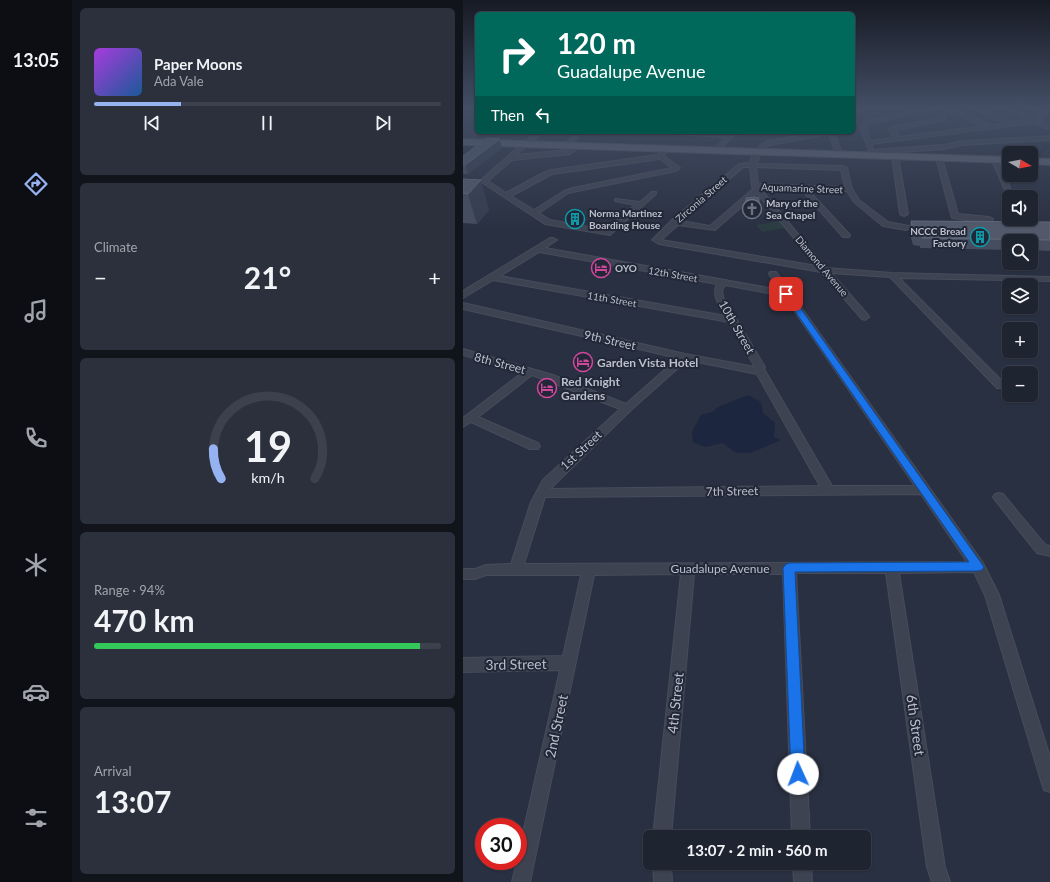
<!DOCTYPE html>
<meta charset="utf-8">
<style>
body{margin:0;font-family:Lato,sans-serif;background:#2c303d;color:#f1f3f6;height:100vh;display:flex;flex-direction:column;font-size:15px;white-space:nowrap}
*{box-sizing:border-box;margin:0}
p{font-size:13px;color:#a1a4ab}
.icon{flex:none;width:22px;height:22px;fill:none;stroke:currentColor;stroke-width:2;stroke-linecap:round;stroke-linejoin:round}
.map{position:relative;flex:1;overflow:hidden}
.details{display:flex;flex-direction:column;gap:8px;padding:8px;background:#11141b;width:391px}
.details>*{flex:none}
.guide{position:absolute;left:12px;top:12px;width:380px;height:122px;border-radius:6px;box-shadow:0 1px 3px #0004,0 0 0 1px #3c414d;background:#00695c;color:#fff;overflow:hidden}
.needle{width:26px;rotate:99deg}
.fabs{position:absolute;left:539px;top:146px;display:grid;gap:8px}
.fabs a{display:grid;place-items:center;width:36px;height:36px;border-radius:6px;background:#1f2431;box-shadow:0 1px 3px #0004,0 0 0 1px #3c414d;font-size:20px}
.speed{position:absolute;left:12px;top:818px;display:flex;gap:8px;font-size:20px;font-weight:700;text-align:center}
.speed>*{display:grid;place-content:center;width:52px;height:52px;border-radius:50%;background:#1f2431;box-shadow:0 1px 3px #0004,0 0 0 1px #3c414d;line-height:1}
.speed .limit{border:6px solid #d22;background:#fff;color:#111}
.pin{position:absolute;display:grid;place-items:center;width:34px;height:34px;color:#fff;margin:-17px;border-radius:8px;box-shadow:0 2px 6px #0006}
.me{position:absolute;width:44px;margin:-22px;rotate:358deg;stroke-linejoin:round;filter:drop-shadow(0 0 3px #0008)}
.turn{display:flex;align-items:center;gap:14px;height:84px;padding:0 16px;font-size:18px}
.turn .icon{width:52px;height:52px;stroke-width:2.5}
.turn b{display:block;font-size:28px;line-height:34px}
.then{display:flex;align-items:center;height:38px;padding:0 16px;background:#0003;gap:8px;font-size:15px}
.big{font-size:30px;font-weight:700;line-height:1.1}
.details .tile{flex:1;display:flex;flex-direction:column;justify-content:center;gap:6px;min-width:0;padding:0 14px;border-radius:6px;background:#2c303d}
.details .dial{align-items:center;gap:0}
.dial svg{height:104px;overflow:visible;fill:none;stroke:#3c414d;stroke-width:7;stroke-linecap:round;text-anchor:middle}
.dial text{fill:#f1f3f6;stroke:none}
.song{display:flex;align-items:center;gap:12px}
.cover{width:48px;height:48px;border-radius:6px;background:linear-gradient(135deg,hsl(280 70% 55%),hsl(210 70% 35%))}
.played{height:4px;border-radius:2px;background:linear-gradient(90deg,#95b2f1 25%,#3c414d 25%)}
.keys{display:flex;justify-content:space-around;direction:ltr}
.heat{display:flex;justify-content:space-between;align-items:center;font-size:22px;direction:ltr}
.charge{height:6px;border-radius:3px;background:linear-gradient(90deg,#34c759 94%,#3c414d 0)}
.trip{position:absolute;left:180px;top:830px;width:228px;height:40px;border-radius:6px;background:#1f2431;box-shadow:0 1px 3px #0004,0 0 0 1px #3c414d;font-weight:700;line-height:40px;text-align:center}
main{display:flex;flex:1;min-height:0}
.dock{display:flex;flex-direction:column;width:72px;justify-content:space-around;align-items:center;background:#0c0e14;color:#a1a4ab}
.dock .icon{width:28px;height:28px}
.dock .current{color:#95b2f1}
.dock b{font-size:18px;color:#f1f3f6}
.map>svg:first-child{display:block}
</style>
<main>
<nav class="dock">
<b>13:05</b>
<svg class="icon current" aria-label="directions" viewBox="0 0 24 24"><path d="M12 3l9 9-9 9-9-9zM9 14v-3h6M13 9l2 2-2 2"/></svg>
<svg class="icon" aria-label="music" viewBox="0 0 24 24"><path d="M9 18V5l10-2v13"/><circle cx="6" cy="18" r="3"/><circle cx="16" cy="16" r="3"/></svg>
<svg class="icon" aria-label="phone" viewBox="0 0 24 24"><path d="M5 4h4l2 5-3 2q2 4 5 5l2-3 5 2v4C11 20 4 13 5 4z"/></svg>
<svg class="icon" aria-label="climate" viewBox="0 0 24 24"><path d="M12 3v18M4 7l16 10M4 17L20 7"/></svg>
<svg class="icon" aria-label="car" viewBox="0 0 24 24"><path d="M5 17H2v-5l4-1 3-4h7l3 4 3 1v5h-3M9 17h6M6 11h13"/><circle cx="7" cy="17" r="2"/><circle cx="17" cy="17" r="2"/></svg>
<svg class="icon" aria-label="filters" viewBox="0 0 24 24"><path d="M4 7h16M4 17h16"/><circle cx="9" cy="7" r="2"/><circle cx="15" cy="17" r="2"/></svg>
</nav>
<section class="details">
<div class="tile">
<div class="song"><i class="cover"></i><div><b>Paper Moons</b><p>Ada Vale</p></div></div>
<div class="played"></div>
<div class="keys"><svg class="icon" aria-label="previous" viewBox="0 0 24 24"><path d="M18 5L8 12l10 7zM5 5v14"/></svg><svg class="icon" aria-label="pause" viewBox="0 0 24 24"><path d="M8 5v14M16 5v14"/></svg><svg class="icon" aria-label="next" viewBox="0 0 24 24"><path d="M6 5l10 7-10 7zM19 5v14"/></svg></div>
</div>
<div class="tile"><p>Climate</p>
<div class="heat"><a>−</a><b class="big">21°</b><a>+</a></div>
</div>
<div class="tile dial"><svg viewBox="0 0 100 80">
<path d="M14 69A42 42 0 1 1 86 69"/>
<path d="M14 69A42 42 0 0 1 8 46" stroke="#95b2f1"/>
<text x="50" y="56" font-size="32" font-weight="700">19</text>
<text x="50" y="72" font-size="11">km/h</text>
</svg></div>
<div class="tile"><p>Range · 94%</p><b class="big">470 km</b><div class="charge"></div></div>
<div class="tile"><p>Arrival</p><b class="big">13:07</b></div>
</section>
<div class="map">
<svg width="587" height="882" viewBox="0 0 587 882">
<rect width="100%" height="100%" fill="#293041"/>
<!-- green -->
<polygon fill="#2b3d42" points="316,221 322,228 299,232 293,225"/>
<!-- water -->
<polygon fill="#1c263f" points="285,395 298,402 300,413 312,423 311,437 318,440 287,453 273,453 260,443 242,447 230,442 229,432 238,415 249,412 255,407"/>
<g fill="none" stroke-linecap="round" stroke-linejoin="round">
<!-- stream -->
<polyline stroke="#1c263f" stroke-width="1.5" points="582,159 576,155 583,147 587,146"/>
<!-- street casing -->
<g stroke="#474c5b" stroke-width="2">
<g id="street">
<polygon points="403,107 413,107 390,113 390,109"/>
<path d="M471,107H485L529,125L543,123L506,107H513L550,122L565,120L536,107H543L572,119L578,113L566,107H573L584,113L577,121L587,126V130L571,123L409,144V150L481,145L499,141L587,136V140L499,145L481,149L407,154L404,152L406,150L397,127L402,121ZM479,108L521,126L436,137L432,130L482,120V118L480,117L429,127L426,130L430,138L407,141L403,127L406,123Z"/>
<path d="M73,132H80L53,155L105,150L112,145L117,146L107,154L49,160L25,181L43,193L78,174L88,170L195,155L198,149L201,147L204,149L201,156L217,168L213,171L114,191L105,193L76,213L87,220L142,230L172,205L152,201V199L177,202L189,192H193V194L147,235L82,224L20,183L18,180ZM197,159L209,168L110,188L101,191L71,210L48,196L89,174Z"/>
<polygon points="113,132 119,132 106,146 102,146 102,144"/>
<polygon points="206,132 268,133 283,132 270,136 253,153 250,151 263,137 209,134"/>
<path d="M358,132H371L379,154L378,155L373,154L366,134L307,145L298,151L294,164L379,166L384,168L389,189L396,200L425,222L446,226L447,228L443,230L420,226L391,202L384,191L345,190L387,235L386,237H380L338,189L297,188L363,268L429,273L587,277V281L436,278L542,384L543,386L542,388H534L427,277L368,273L405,315L406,317L402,320L399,319L358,272L196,244L189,240L209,220L276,164L287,163C290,153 294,145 305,141ZM280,167H287L289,186L290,189L247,226L219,221ZM293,167L378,170L382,187L295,184ZM294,193L354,266L198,240L215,225L252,230Z"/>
<polygon points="432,154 435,156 445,214 441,216 437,214 429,156"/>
<polygon points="476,156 479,158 495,214 526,217 530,219 529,221 502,220 489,218 473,158"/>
<polygon points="532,158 535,160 551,197 546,197 546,199 545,197 529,160"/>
<polygon points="554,219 562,219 562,220 558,222 555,222"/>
<path d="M87,238H90L94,240L82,248L317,290L306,274L307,272H313L520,563L536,595L587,757V792L581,790L579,784L522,595L511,572L436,573L482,867L487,882H469L464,867L423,573H333L347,837H329L320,574H231L208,837H190L218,574L131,575L67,882H49L54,861H55V855L97,670L0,672V658L100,656L118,575H23L12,579H0V569H12L23,565L48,564L68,502L80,480L157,409L69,375L15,417L75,443L77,446L75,449H67L8,422L0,427V418L60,372L0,355V349L90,375L163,404L215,358L0,309V303L222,354L292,367L266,322L30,280L0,298V291ZM76,252L254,284C248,296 257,306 263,316L37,276ZM262,285L321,296L452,486H369L301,369L302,367L260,297L259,290ZM224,360L294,374L357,486L87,489L168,410ZM458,494L504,562L61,564L82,497Z"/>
<polygon points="536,493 540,494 578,540 583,545 587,546 587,556 574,553 570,548 532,500 530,497 532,494"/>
<polygon points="190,863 208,863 209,882 191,882"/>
<polygon points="330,863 348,863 349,882 331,882"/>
</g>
</g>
<!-- primary casing -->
<g stroke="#474c5b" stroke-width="2">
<g id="primary">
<polygon points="0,139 546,157 546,163 0,145"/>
<polygon points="568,158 587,159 587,165 568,164"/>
</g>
</g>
<!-- street -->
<use href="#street" fill="#3d4351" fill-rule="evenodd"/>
<!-- primary -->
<use href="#primary" fill="#5c6271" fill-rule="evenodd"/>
</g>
<!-- wall -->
<g fill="#454d5f">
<polygon points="39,148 5,174 0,174 0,156"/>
<polygon points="0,179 26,210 14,224 0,223"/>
<rect x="283" y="198" width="13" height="15"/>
<polygon points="448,221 587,222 587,251 568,250 568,241 546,241 546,250 457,248 457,246 450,245 446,231"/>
</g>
<!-- shaded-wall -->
<g fill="#343c4e">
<polygon points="37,139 39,148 5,174 2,165"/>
<polygon points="18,180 26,210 14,224 5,194"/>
</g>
<!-- building -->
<g fill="#51596b" stroke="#62697a">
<polygon points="24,138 37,139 2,165 0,165 0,156"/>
<polygon points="0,179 18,180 5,194 0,193"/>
<polygon points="294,197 296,198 296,207 283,207 283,198"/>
<polygon points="448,221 587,222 587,240 459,238 458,235 451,235"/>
</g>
<!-- sky -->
<linearGradient id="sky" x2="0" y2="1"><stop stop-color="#171a24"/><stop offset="0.47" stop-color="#434e65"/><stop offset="1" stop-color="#434e65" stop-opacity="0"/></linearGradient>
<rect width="587" height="230" fill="url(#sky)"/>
<!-- route -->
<polygon fill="#1a73e8" stroke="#114b97" points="323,291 326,292 521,567 519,570 515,571 332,572 342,774 340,779 335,781 330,779 328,774 320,568 322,565 326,563 506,562 320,294"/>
<!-- icons -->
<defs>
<g id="church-ring" transform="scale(1)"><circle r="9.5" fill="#222837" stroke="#6b7280" stroke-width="1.5"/><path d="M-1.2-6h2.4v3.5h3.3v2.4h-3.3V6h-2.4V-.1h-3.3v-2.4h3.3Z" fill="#6b7280"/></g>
<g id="building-ring" transform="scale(1)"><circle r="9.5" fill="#222837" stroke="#0f9aa8" stroke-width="1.5"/><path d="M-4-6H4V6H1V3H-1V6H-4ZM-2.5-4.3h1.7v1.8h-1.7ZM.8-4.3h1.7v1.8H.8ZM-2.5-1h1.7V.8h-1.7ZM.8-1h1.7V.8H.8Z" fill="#0f9aa8"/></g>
<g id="hotel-ring" transform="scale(1)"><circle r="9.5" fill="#222837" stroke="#d1479c" stroke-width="1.5"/><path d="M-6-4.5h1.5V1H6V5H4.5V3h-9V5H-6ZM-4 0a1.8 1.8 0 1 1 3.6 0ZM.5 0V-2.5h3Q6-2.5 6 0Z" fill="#d1479c"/></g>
</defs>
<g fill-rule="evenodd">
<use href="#church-ring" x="289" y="209"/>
<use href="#building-ring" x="112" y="219"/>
<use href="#building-ring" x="517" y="237"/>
<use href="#hotel-ring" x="138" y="268"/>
<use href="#hotel-ring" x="120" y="362"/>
<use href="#hotel-ring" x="84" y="388"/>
</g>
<g text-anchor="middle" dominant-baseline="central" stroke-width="4" stroke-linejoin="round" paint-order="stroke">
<!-- far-street labels -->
<g font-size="10" fill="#babfcb" stroke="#222837">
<text transform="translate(339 188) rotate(2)">Aquamarine Street</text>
<text transform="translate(238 199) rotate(-41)">Zirconia Street</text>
<text transform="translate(359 266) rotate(50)">Diamond Avenue</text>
<text transform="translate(210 274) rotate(10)">12th Street</text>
<text transform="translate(149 299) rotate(10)">11th Street</text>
</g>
<!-- far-poi labels -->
<g font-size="10" font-weight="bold" fill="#babfcb" stroke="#222837" text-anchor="start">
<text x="303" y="203">Mary of the<tspan x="303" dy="12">Sea Chapel</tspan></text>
<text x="126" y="213">Norma Martinez<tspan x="126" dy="12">Boarding House</tspan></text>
<text x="503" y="231" text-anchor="end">NCCC Bread<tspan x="503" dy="12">Factory</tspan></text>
<text x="152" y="268">OYO</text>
</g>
<!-- street labels -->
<g font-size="12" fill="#babfcb" stroke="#222837">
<text transform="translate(274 327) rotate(60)">10th Street</text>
<text transform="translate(147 340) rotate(13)">9th Street</text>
<text transform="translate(37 363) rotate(15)">8th Street</text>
<text transform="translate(118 450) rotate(-43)">1st Street</text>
<text transform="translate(269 491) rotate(-1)">7th Street</text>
<text x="257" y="568">Guadalupe Avenue</text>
</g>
<!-- poi labels -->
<g font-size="12" font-weight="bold" fill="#babfcb" stroke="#222837" text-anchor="start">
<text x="134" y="362">Garden Vista Hotel</text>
<text x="98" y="381">Red Knight<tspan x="98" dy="14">Gardens</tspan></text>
</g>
<!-- near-street labels -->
<g font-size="14" fill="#babfcb" stroke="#222837">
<text transform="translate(53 664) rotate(-1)">3rd Street</text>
<text transform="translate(212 703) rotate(-84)">4th Street</text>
<text transform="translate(453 725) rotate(82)">6th Street</text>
<text transform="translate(93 726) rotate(-78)">2nd Street</text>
</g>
</g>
</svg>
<div class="fabs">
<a><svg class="needle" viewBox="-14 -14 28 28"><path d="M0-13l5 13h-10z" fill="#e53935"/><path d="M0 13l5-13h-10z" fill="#a1a4ab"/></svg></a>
<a><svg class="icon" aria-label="sound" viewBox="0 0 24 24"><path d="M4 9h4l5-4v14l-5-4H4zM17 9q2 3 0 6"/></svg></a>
<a><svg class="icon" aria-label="search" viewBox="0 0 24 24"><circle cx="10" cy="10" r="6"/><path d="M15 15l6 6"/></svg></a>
<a><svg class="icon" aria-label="layers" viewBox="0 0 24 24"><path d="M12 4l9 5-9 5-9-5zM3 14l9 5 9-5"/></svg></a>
<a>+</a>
<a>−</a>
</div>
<div class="speed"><div class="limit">30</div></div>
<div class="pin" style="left:323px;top:294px;background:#d93025"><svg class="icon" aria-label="arrive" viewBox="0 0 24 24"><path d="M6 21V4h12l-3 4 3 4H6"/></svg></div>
<svg class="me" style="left:335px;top:774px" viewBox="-20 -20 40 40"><circle r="19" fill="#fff"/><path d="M0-13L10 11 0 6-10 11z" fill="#1a73e8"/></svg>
<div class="trip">13:07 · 2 min · 560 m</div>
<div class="guide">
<div class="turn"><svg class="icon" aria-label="right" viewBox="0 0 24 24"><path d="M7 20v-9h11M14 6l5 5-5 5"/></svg><div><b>120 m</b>Guadalupe Avenue</div></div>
<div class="then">Then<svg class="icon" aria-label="left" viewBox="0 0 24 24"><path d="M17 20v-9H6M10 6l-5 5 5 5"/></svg></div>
</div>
</div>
</main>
